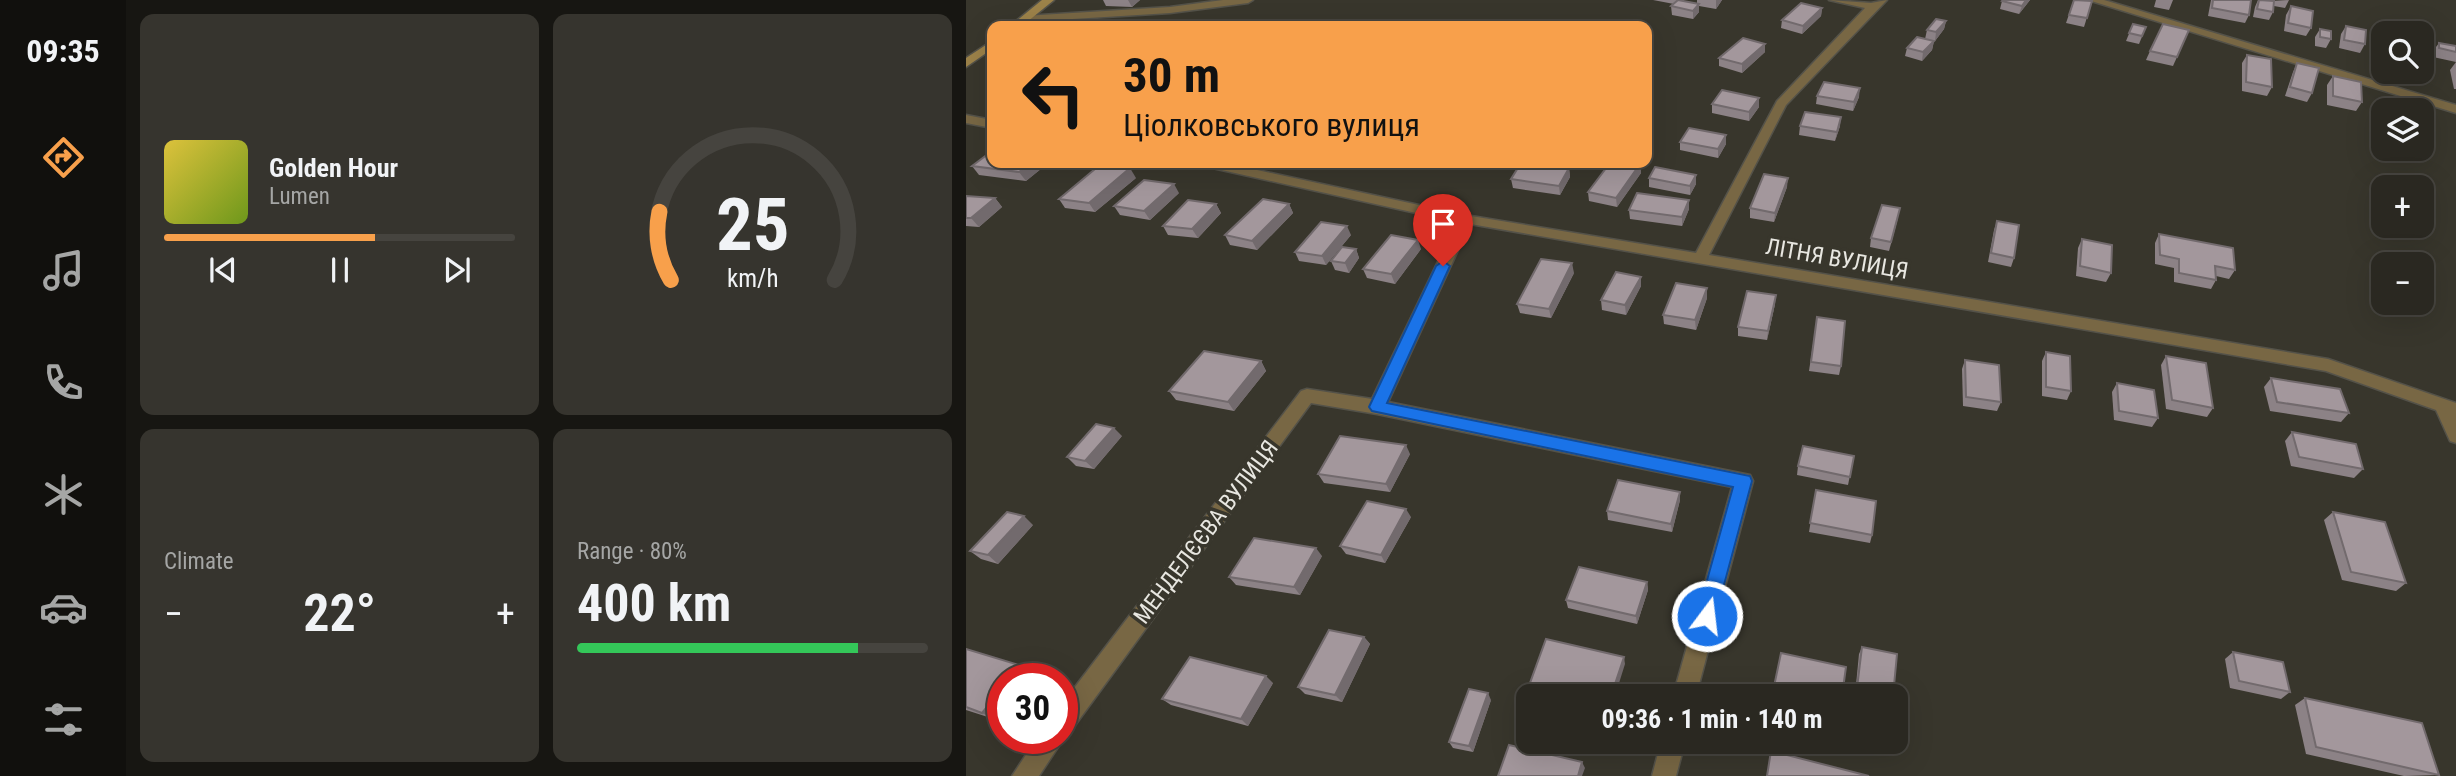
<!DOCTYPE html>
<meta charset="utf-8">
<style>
body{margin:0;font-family:"Roboto Condensed",sans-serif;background:#36342e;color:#f1f3f6;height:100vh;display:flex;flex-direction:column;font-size:26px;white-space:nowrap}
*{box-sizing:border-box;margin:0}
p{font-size:23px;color:#a5a6a5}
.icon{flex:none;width:38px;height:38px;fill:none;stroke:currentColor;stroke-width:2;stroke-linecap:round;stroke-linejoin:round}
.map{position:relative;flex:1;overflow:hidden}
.panel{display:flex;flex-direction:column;gap:14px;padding:14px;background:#171612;width:840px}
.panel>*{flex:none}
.guide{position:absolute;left:21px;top:21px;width:665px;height:147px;border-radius:14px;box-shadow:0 7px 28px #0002,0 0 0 2px #46443f;background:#f8a04b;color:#111;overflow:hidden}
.controls{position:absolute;left:1405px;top:21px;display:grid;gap:14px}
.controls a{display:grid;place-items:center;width:63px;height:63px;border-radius:14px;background:#2a2821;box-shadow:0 7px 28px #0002,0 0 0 2px #46443f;font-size:35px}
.speed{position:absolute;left:21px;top:663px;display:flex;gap:14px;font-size:35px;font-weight:700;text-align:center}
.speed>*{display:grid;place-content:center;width:91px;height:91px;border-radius:50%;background:#2a2821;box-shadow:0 7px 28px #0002,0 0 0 2px #46443f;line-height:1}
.speed .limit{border:10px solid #d22;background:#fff;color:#111}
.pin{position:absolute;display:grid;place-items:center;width:60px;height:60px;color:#fff;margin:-72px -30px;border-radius:50% 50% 50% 0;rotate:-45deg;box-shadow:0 0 7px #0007}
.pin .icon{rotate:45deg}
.me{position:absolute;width:77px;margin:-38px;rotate:15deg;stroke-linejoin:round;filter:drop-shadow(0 0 5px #0008)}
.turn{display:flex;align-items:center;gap:24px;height:147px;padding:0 21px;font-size:32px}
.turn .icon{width:91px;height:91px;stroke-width:2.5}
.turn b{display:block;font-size:49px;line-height:60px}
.big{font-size:52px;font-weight:700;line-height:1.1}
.panel .tile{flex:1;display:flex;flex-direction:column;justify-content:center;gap:10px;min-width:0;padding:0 24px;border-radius:14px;background:#36342e}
.panel .dial{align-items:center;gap:0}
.dial svg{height:182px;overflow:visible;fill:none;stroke:#46443f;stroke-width:7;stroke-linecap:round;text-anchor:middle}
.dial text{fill:#f1f3f6;stroke:none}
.song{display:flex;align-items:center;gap:21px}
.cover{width:84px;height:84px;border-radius:10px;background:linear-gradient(135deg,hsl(50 70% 55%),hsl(80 70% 35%))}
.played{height:7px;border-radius:4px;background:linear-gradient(90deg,#f8a04b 60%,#46443f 60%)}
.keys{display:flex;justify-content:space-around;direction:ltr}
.heat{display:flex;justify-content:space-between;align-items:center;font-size:38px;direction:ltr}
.charge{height:10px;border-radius:5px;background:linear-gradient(90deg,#34c759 80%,#46443f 0)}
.panel .tiles{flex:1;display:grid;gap:14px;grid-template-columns:repeat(2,1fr)}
.trip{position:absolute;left:550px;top:684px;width:392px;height:70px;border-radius:14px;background:#2a2821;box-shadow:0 7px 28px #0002,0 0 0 2px #46443f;font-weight:700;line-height:70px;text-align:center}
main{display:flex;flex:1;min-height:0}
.dock{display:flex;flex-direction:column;width:126px;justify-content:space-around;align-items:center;background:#11100d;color:#a5a6a5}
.dock .icon{width:49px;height:49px}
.dock .selected{color:#f8a04b}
.dock b{font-size:32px;color:#f1f3f6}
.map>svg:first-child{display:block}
</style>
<main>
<nav class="dock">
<b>09:35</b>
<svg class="icon selected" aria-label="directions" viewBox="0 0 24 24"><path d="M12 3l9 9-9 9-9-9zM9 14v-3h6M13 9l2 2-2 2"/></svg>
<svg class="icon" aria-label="music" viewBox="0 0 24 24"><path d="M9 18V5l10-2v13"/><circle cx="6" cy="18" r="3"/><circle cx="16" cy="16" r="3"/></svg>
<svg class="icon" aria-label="phone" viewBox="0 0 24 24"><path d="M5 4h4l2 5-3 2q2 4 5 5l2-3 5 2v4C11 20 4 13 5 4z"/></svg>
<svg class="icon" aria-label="climate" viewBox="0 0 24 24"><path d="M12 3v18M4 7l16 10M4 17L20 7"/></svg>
<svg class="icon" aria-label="car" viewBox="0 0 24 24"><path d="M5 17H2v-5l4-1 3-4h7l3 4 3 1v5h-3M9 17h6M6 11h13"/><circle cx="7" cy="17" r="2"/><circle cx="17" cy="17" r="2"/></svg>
<svg class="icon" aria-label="filters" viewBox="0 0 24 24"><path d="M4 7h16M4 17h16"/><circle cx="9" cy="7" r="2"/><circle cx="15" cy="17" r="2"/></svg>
</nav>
<section class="panel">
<div class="tiles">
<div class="tile">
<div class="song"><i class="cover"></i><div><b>Golden Hour</b><p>Lumen</p></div></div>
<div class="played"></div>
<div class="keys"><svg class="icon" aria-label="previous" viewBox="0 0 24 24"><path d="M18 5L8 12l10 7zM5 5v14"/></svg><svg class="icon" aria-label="pause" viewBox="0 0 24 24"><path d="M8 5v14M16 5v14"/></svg><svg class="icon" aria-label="next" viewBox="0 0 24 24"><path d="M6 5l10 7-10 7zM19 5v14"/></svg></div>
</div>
<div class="tile dial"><svg viewBox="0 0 100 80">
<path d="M14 69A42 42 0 1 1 86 69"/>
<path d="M14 69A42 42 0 0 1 9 39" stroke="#f8a04b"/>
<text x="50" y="56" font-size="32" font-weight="700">25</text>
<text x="50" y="72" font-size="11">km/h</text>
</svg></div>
<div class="tile"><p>Climate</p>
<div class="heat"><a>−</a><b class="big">22°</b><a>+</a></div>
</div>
<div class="tile"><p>Range · 80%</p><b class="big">400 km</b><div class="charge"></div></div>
</div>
</section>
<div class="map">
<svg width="1490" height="776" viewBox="0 0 1490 776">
<rect width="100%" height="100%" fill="#38362c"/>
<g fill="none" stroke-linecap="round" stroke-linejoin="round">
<!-- lane casing -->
<g stroke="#545249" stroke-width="3">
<polygon id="lane" points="257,0 287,0 282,3 204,13 58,22 53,19 58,16 204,7"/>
</g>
<!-- street casing -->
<g stroke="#545249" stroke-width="3">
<g id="street">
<polygon points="863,0 905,3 921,0 820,105 743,255 1362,359 1490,403 1490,443 1484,441 1470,410 1360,371 504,224 422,402 784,475 787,481 730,696 707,696 766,487 411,414 345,403 104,732 97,735 98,738 73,776 46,776 71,738 96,738 96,704 335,391 341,389 406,399 491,222 242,167 235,163 259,163 499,215 730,253 811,101 899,8"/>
<polygon points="1122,0 1138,0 1490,105 1490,113"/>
<polygon points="0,115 26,120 26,128 0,123"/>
<polygon points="695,742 719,742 710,776 686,776"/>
</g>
</g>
<!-- secondary casing -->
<g stroke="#545249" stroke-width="3">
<g id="secondary">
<polygon points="76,0 88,0 56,26 44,26"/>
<polygon points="26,41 26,49 0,67 0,58"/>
</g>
</g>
<!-- lane -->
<use href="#lane" fill="#786744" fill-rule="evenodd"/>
<!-- street -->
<use href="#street" fill="#786744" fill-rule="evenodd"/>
<!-- secondary -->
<use href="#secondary" fill="#9c8249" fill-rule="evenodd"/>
</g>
<!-- wall -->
<g fill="#8c8286">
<polygon points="137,0 174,0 166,7 140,6"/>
<polygon points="687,0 712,0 731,4 731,0 756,0 750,9 733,6 733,12 727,19 706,15 705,6 708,4"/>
<polygon points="1064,0 1053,14 1034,9 1036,1"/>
<polygon points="1108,0 1126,1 1118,27 1100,23"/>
<polygon points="1190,0 1207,0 1203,10 1188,7"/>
<polygon points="1245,0 1285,0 1283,15 1279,23 1242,16"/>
<polygon points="1292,0 1305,1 1323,0 1319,8 1308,6 1307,12 1303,20 1287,17 1289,7"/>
<polygon points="1325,6 1345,28 1340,36 1318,31 1320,15"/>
<polygon points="856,8 855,16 836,34 815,28 816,20"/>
<polygon points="980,21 978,29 969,41 959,39 961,30"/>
<polygon points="1167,24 1180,27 1173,44 1160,41"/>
<polygon points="1380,26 1399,44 1394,53 1373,48 1375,34"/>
<polygon points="1354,29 1365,39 1360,48 1349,46 1349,37"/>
<polygon points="1223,30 1207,66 1180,60 1184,51"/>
<polygon points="968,41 966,50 956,61 939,56 941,48"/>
<polygon points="1473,43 1490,46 1490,62 1467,57 1467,51"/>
<polygon points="799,44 799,52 776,73 753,66 753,58"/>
<polygon points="1281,55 1306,87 1301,96 1276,91 1276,63"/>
<polygon points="1490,62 1490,89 1488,89 1484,70"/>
<polygon points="1331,63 1346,93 1341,102 1319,96 1327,72"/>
<polygon points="1418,64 1418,72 1455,72 1450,80 1417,73"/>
<polygon points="1367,76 1396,102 1390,111 1361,105 1361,85"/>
<polygon points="851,96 893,97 887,111 850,104"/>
<polygon points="793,98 793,107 783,121 746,113 746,104"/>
<polygon points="834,126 874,126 869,141 833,135"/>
<polygon points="760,135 760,144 752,158 714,150 714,142"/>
<polygon points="81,164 60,181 13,175 6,166"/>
<polygon points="674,164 675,173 651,207 623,201 622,192"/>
<polygon points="603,168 604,177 594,195 547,188 545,179"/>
<polygon points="730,175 730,184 724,195 683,187 683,178"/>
<polygon points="170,178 129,212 99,208 93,199"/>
<polygon points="821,187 808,222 784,218 784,208"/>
<polygon points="213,193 184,220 154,215 148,206"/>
<polygon points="0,196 29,198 36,207 13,227 0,226"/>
<polygon points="723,200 723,209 716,226 664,219 663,210"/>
<polygon points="250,204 255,213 232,238 202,235 197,226"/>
<polygon points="323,204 327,213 291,250 264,245 259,235"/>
<polygon points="932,218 923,251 904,247 905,238"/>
<polygon points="1031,221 1048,258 1045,267 1022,262 1028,230"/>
<polygon points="1193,234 1269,270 1263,279 1250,276 1250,280 1245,289 1208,282 1208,268 1189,264 1189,243"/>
<polygon points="385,235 360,265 333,261 329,252"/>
<polygon points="1116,239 1145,273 1140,282 1110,276 1112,248"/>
<polygon points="390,249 393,258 383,273 369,270 365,261"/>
<polygon points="455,249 429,284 401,278 397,269"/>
<polygon points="1416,270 1418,271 1418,303 1410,301 1409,280"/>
<polygon points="608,273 585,318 554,313 551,304"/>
<polygon points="675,277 675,286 660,315 636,310 635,300"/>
<polygon points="741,298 730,330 698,324 697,315"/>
<polygon points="1418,303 1447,303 1441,309"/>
<polygon points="809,304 801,340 772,336 772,327"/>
<polygon points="851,317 875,366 873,375 843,371"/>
<polygon points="1080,352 1105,391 1101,400 1076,396 1076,361"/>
<polygon points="1200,356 1247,408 1241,417 1200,409 1195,365"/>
<polygon points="999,360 1035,402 1031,411 997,406 996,369"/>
<polygon points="295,361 300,371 268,411 210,400 203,391"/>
<polygon points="1305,378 1383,413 1375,422 1304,411 1298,387"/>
<polygon points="1151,383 1192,418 1186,427 1148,420 1146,392"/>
<polygon points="1326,432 1397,469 1388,478 1325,466 1319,441"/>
<polygon points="156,436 128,469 110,466 101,457"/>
<polygon points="444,454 424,492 358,483 352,474"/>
<polygon points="888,456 882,485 831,475 832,466"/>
<polygon points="850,490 906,535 904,543 843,532"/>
<polygon points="714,492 714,500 706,532 642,520 641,511"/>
<polygon points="1367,512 1440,583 1430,591 1376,580 1358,520"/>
<polygon points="445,517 419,563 380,554 374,546"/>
<polygon points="67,525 32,564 15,559 4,551"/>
<polygon points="356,556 334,595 270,585 263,577"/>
<polygon points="681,582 682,590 671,624 602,608 600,600"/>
<polygon points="398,637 404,644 376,702 339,694 332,687"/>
<polygon points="896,647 931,654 927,696 896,696 889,695 893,654"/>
<polygon points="0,649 67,673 28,719 0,710"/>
<polygon points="1267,652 1324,692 1315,699 1264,688 1259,659"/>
<polygon points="307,683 282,726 205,705 196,699"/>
<polygon points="1339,698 1473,775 1438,776 1340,754 1329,705"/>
<polygon points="525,700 507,752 487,748 483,742"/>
</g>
<!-- shaded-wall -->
<g fill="#726a6d">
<polygon points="162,0 174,0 166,7"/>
<polygon points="750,0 756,0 750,9"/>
<polygon points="1060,0 1064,0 1053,14 1056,6"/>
<polygon points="733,4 733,12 727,19 727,11"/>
<polygon points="856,8 855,16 836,34 837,26"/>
<polygon points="980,21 978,29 969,41 970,32"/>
<polygon points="968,41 966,50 956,61 957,52"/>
<polygon points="799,44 799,52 776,73 776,64"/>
<polygon points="894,88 893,97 887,111 888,102"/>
<polygon points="793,98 793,107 783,121 783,112"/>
<polygon points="875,117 874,126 869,141 871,132"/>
<polygon points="760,135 760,144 752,158 752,149"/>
<polygon points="65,163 80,163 81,164 60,181 53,172"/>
<polygon points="674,164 675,173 651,207 650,198"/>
<polygon points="164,168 170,178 129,212 123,203"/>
<polygon points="603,168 604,177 594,195 593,186"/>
<polygon points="730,175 730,184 724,195 724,186"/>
<polygon points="822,178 821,187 808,222 809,213"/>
<polygon points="208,184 213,193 184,220 178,211"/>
<polygon points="29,198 36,207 13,227 5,218"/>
<polygon points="723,200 723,209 716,226 716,217"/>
<polygon points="250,204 255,213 232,238 226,229"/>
<polygon points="323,204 327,213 291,250 286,241"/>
<polygon points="381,226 385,235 360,265 356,256"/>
<polygon points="452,240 455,249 429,284 425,274"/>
<polygon points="390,249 393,258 383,273 379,263"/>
<polygon points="606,263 608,273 585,318 583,309"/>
<polygon points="675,277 675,286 660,315 659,305"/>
<polygon points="741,288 741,298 730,330 729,320"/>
<polygon points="810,295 809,304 801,340 802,331"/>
<polygon points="295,361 300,371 268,411 262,402"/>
<polygon points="148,428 156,436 128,469 119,461"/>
<polygon points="440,445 444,454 424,492 420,484"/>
<polygon points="714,492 714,500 706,532 705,524"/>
<polygon points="440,509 445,517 419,563 415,555"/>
<polygon points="58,516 67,525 32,564 22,555"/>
<polygon points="350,548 356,556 334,595 328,587"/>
<polygon points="681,582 682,590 671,624 670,616"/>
<polygon points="398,637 404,644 376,702 369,695"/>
<polygon points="658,657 659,664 649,696 645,696"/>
<polygon points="56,666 67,673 62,679 45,679"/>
<polygon points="300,676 307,683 282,726 275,719"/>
<polygon points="37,688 37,709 28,719 16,713"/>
<polygon points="522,693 525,700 507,752 503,746"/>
<polygon points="616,762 619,768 616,776 612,776"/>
</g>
<!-- building -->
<g fill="#a3979c" stroke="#726a6d" stroke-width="2">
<polygon points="712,0 733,4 727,11 705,6"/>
<polygon points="1037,0 1060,0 1056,6 1036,1"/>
<polygon points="1108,0 1126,1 1121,18 1103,15"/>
<polygon points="1247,0 1285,0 1283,15 1246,8"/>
<polygon points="1293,0 1308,1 1307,12 1291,9"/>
<polygon points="835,3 856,8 837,26 816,20"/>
<polygon points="1325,6 1347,11 1345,28 1322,23"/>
<polygon points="970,19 980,21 970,32 961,30"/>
<polygon points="1167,24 1180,27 1176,36 1163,33"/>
<polygon points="1197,24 1223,30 1211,57 1184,51"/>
<polygon points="1380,26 1400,30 1399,44 1378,40"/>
<polygon points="1354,29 1365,31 1365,39 1354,37"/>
<polygon points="951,37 968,41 957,52 941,48"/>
<polygon points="777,38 799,44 776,64 753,58"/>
<polygon points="1473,43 1490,46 1490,52 1473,48"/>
<polygon points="1281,55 1305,59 1306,87 1280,82"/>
<polygon points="1331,63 1353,68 1346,93 1324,87"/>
<polygon points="1367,76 1395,82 1396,102 1367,96"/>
<polygon points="858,82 894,88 888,102 851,96"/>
<polygon points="756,90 793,98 783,112 746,104"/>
<polygon points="839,112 875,117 871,132 834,126"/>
<polygon points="723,128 760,135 752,149 714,142"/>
<polygon points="26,151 26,163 65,163 53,172 6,166"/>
<polygon points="555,163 562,163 603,168 593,186 545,179"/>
<polygon points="644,163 667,163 674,164 650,198 622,192"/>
<polygon points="135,164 164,168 123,203 93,199"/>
<polygon points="689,167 730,175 724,186 683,178"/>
<polygon points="798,174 822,178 809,213 784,208"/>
<polygon points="178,180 208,184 178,211 148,206"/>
<polygon points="671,193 723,200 716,217 663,210"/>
<polygon points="0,196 29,198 5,218 0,218"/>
<polygon points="297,199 323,204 286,241 259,235"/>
<polygon points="222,200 250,204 226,229 197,226"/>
<polygon points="916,205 934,208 925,242 905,238"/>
<polygon points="1031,221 1053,225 1048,258 1025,253"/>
<polygon points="355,222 381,226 356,256 329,252"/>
<polygon points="1193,234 1267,248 1269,270 1249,266 1250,280 1213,273 1213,259 1194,255"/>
<polygon points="425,235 452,240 425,274 397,269"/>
<polygon points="1116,239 1146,245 1145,273 1114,266"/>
<polygon points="376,247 390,249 379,263 365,261"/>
<polygon points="575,259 606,263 583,309 551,304"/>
<polygon points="1416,270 1418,271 1418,291 1417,291"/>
<polygon points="650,272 675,277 659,305 635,300"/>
<polygon points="710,283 741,288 729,320 697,315"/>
<polygon points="781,291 810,295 802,331 772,327"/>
<polygon points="851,317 879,321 875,366 845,362"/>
<polygon points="238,351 295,361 262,402 203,391"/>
<polygon points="1080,352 1104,356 1105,391 1080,387"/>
<polygon points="1200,356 1240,363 1247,408 1206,400"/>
<polygon points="999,360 1033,365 1035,402 1000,397"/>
<polygon points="1305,378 1374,389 1383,413 1311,402"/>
<polygon points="1151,383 1188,390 1192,418 1153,411"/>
<polygon points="130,424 148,428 119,461 101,457"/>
<polygon points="1326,432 1390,444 1397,469 1333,457"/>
<polygon points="374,436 440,445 420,484 352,474"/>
<polygon points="837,446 888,456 884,477 832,466"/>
<polygon points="652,480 714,492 705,524 641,511"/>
<polygon points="850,490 910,501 906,535 844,523"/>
<polygon points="401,501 440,509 415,555 374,546"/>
<polygon points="41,512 58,516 22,555 4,551"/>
<polygon points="1367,512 1419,522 1440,583 1385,572"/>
<polygon points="288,538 350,548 328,587 263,577"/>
<polygon points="613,567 681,582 670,616 600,600"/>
<polygon points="363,630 398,637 369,695 332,687"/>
<polygon points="580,639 658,657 645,696 572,696 560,694"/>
<polygon points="896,647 931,654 927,696 891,688"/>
<polygon points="0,649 56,666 45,679 37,679 37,688 16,713 0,707"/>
<polygon points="1267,652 1317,662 1324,692 1273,681"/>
<polygon points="815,653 880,667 876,696 806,696"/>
<polygon points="224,657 300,676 275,719 196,699"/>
<polygon points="503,689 522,693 503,746 483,742"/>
<polygon points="1339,698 1456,723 1473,775 1350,747"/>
<polygon points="543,745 616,762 612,776 532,776"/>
<polygon points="805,751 903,776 801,776"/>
</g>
<!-- route -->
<polygon fill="#1a73e8" stroke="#114b97" stroke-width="2" points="477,261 484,266 421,403 784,476 786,481 748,622 741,625 734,622 731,616 767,487 406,411 403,407 470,266"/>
<g text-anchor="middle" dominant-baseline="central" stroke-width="7" stroke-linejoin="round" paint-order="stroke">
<!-- street labels -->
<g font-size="23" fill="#e8e7e1" stroke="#38362c">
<text transform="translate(871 259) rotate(10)">ЛІТНЯ ВУЛИЦЯ</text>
<text transform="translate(240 532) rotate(-53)">МЕНДЕЛЄЄВА ВУЛИЦЯ</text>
</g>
</g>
</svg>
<div class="controls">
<a><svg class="icon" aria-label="search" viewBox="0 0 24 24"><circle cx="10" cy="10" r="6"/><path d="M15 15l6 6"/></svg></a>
<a><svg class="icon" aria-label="layers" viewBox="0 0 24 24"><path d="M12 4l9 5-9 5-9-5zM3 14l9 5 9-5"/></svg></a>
<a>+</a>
<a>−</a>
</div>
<div class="speed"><div class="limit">30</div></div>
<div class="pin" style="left:477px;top:266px;background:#d93025"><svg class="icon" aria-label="arrive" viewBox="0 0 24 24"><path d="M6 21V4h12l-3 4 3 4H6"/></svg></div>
<svg class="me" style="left:741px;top:616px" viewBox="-20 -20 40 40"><circle r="17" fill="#1a73e8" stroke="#fff" stroke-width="3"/><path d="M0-11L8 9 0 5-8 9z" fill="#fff"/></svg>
<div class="trip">09:36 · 1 min · 140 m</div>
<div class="guide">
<div class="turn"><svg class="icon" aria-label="left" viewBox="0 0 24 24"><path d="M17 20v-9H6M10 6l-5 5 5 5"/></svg><div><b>30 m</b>Ціолковського вулиця</div></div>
</div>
</div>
</main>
